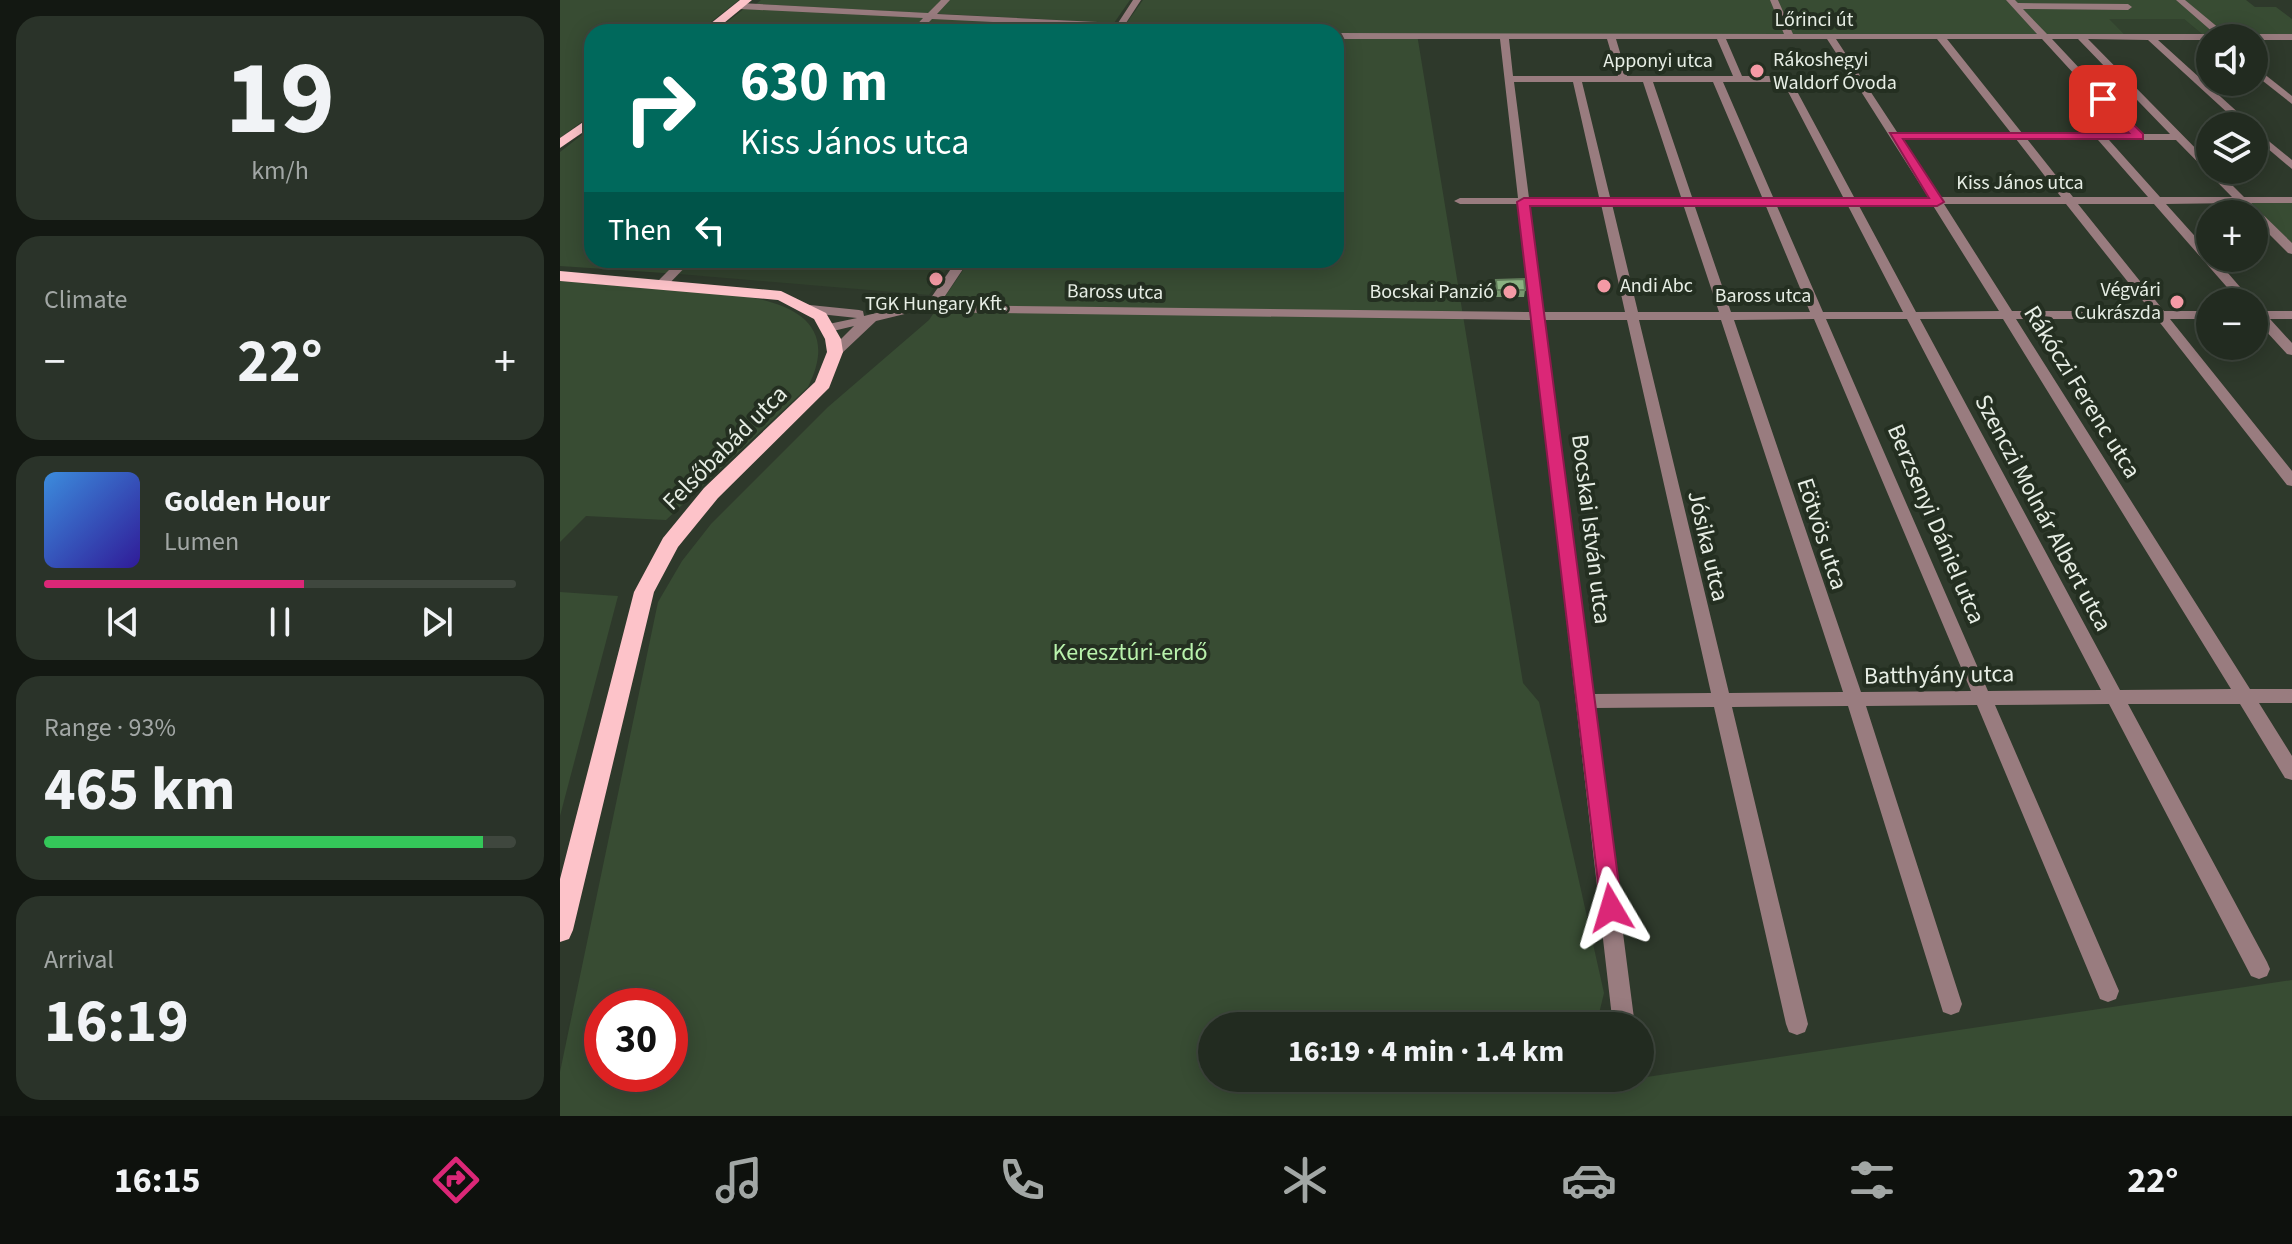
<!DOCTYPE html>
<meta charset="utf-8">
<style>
body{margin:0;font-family:"Source Sans 3",sans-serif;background:#2a3329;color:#f1f3f6;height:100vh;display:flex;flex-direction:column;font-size:30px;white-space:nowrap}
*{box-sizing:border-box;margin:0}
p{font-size:26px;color:#a2a7a5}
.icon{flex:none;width:44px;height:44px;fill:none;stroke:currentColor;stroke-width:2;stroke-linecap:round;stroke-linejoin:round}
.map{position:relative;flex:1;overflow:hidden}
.sheet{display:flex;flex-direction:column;gap:16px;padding:16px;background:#131812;width:560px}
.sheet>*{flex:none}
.hud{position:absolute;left:24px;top:24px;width:760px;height:244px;border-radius:24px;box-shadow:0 4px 20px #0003,0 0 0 2px #3f473e;background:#00695c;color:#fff;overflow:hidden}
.tools{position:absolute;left:1636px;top:24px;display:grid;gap:16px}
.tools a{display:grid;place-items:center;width:72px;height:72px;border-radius:50%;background:#222b20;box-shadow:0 4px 20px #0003,0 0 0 2px #3f473e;font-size:40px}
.speed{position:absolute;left:24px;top:988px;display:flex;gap:16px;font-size:40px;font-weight:700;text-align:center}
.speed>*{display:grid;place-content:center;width:104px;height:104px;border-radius:50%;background:#222b20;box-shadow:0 4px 20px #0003,0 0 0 2px #3f473e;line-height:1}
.speed .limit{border:12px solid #d22;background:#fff;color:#111}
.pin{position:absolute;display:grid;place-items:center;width:68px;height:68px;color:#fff;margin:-34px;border-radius:16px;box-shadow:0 4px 12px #0006}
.me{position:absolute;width:88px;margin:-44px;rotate:353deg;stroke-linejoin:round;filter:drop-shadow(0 0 6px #0008)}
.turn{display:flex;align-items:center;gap:28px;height:168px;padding:0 24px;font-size:36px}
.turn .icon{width:104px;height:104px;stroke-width:2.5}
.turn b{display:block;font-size:56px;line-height:68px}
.then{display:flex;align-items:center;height:76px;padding:0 24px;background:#0003;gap:16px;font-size:30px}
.big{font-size:60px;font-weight:700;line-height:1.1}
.sheet .widget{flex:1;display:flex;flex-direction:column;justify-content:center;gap:12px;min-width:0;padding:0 28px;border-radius:24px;background:#2a3329}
.sheet .dial{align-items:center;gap:0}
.dial b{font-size:104px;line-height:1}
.song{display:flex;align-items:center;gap:24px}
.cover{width:96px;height:96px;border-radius:12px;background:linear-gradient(135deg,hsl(210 70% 55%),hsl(250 70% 35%))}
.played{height:8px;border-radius:4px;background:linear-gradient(90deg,#db2777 55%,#3f473e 55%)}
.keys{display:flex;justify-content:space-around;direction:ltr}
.heat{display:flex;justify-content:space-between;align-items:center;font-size:44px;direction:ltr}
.charge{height:12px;border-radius:6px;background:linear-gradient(90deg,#34c759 93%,#3f473e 0)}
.trip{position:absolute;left:638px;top:1012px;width:456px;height:80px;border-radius:40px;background:#222b20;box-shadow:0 4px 20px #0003,0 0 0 2px #3f473e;font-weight:700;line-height:80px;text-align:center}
.dock{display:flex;height:128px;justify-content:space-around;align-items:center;background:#0e110d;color:#a2a7a5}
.dock .icon{width:56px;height:56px}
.dock .on{color:#db2777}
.dock b{font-size:36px;color:#f1f3f6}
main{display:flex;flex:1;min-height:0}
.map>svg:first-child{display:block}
</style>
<main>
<section class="sheet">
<div class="widget dial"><b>19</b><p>km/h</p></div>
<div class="widget"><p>Climate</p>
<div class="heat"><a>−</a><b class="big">22°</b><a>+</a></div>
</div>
<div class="widget">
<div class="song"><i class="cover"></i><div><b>Golden Hour</b><p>Lumen</p></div></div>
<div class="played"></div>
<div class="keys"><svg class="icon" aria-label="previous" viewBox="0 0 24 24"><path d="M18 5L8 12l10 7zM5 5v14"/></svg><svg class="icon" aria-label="pause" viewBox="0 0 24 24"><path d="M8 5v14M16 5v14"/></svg><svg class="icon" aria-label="next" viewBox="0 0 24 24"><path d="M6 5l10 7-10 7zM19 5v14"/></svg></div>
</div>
<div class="widget"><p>Range · 93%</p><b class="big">465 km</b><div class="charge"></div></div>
<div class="widget"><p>Arrival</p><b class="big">16:19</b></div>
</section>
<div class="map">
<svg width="1732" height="1116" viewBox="0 0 1732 1116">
<rect width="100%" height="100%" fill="#2e392b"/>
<!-- built -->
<g fill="#32422e">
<polygon points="1547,19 1624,19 1642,34 1564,34"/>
<polygon points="133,260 393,260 369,295 119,274"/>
</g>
<!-- green -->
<g fill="#384c33" fill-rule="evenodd">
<polygon points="0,0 179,0 138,32 32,32 32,114 0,138"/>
<polygon points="201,0 570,0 554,23 196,4"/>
<path d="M583,0H1686L1695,7H1716L1732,19V35L1642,34L1624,19H1549L1564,34H857L963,683L979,702L1044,993L1036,1026H652V1078H1080L1732,980V1116H0V1072L98,602L122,561L151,524L268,407L369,320L410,260H776V32H560ZM42,1006H110V1074H42Z"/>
<polygon points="185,8 553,27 550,32 154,32"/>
<polygon points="32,127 32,260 133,260 119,274 0,266 0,152"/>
<polygon points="1681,200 1732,200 1732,250"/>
<path d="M0,281C39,284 77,287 116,290C174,294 294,295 248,387L106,520L26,516L0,542Z"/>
<polygon points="0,592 58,596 0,816"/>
</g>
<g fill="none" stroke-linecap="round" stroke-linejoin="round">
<!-- minor -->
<g fill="#997c7f" fill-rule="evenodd">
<polygon points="381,0 390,0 377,14 558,23 573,0 581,0 566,23 685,29 689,32 563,28 561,32 553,32 555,28 372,19 359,32 350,32 363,18 180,9 176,6 180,3 368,13"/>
<path d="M1210,0H1218L1233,34H1477L1446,0H1455L1458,3L1568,4L1572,7L1568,10L1463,9L1487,34H1655L1616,0H1625L1666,34H1732V40H1598L1693,126H1682L1588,40L1528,39L1650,163V170H1657L1684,197H1732V203H1691L1732,243V254L1728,253L1694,219V214H1689L1678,203L1606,204L1650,253V258H1655L1693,302H1680L1594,204H1518L1604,311H1650V319H1610L1732,471V486L1727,485L1597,319H1456L1690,689H1732V703H1699L1732,756V780L1725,778L1680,704H1568L1707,962L1710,969L1707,976L1699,979L1691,976L1549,704L1435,705L1559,991L1556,999L1548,1002L1540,999L1417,705L1306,706L1402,1004L1399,1012L1391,1015L1383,1012L1288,706L1172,707L1248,1024L1245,1032L1237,1035L1229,1032L1226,1024L1154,707L1034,708L1075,1026H1053L972,320L353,312L316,321L280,355L275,356L268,352L294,326L269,332L263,328L264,325L297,318L250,313L244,309L250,305L299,310L303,311L304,316L353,304L366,305L397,260H409L379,305L971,312L959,204H900L894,201L900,198H958L940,39H776V33L1224,34ZM949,39H1047L1058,76H953ZM1056,39H1157L1173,76H1067ZM1166,39H1267L1291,76H1182ZM1276,39H1377L1451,133L1337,132ZM1387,39H1482L1569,134L1462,133ZM1492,39H1518L1610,134H1581ZM954,82H1013L1039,197L969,198ZM1022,82H1083L1121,197H1050ZM1093,82H1153L1202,197H1132ZM1163,82H1223L1283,197H1213ZM1232,82H1295L1368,197H1294ZM1341,138L1456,139L1501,197H1379ZM1467,139L1538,140L1588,197H1513ZM1549,140H1616L1672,197H1600ZM970,204H1041L1065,312H984ZM1052,204H1123L1159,312H1078ZM1134,204H1205L1250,312H1171ZM1216,204H1287L1343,312H1263ZM1298,204H1372L1439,311L1356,312ZM1384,204H1506L1591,311H1452ZM1254,319L1411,691L1301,692L1174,320ZM1266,319H1347L1541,690L1428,691ZM1360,319H1443L1671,689L1560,690ZM985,320H1067L1151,693L1033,694ZM1079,320H1161L1283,692L1169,693Z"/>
<polygon points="1694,66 1732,96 1732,104 1694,74"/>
<polygon points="1694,129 1732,160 1732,169 1694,137"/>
<polygon points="119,260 132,260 105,288 97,288 97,282"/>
<polygon points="1694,305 1703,311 1732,311 1732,319 1710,319 1732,343 1732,355 1727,354 1694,318"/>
</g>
<!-- major -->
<g fill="#fdc3c9" fill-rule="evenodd">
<polygon points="180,0 192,0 153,32 140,32"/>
<polygon points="32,116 32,126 0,148 0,138"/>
<polygon points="0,271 221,291 266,313 281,339 283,352 269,388 158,498 118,547 94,592 13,930 9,939 0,942 0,879 74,592 103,538 144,488 255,382 267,352 265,339 254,319 218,300 0,281"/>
</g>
</g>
<!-- wall -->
<polygon fill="#77986f" points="936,280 965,290 964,297 936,297"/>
<!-- building -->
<polygon fill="#8ab181" stroke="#617c5a" stroke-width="2" points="964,279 965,290 937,290 936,280"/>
<!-- route -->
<polygon fill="#db2777" stroke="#8e194d" stroke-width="2" points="1543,95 1583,134 1583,139 1343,139 1384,202 1377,206 970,206 1062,908 1059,916 1051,919 1042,916 957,202 964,198 1369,198 1330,133 1569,133 1537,99"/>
<!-- markers -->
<g fill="#f49aa5" stroke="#242f21" stroke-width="3">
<circle cx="1197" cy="71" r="8"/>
<circle cx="376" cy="279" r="8"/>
<circle cx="1044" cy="286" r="8"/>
<circle cx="950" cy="292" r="8"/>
<circle cx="1617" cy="302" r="8"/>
</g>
<g text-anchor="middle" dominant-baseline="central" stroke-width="8" stroke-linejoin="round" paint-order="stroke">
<!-- far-street labels -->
<g font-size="20" fill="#e7eee5" stroke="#242f21">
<text x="1254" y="20">Lőrinci út</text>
<text x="1098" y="61">Apponyi utca</text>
<text x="1460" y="183">Kiss János utca</text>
<text transform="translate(555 292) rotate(1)">Baross utca</text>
<text x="1203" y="296">Baross utca</text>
</g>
<!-- far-poi labels -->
<g font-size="20" fill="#e7eee5" stroke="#242f21" text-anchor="start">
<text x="1213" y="60">Rákoshegyi<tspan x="1213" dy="23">Waldorf Óvoda</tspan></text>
<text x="1060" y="286">Andi Abc</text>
<text x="1601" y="290" text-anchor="end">Végvári<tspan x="1601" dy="23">Cukrászda</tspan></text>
<text x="934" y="292" text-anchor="end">Bocskai Panzió</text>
<text x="376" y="304" text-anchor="middle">TGK Hungary Kft.</text>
</g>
<!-- street labels -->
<g font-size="24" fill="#e7eee5" stroke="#242f21">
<text transform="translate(1522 392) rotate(58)">Rákóczi Ferenc utca</text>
<text transform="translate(165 448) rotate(-45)">Felsőbabád utca</text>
<text transform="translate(1483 513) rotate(62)">Szenczi Molnár Albert utca</text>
<text transform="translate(1376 524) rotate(67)">Berzsenyi Dániel utca</text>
<text transform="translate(1031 529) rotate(83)">Bocskai István utca</text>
<text transform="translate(1262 534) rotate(72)">Eötvös utca</text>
<text transform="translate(1148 546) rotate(77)">Jósika utca</text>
<text transform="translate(1379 675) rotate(-1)">Batthyány utca</text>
</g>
<!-- park labels -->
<g font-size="24" fill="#b9f2ac" stroke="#242f21">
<text x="570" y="652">Keresztúri-erdő</text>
</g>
</g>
</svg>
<div class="tools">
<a><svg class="icon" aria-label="sound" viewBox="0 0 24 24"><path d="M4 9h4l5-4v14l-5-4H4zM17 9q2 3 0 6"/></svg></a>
<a><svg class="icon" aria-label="layers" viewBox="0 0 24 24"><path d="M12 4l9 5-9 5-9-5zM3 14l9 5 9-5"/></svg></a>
<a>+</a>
<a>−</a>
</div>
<div class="speed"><div class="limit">30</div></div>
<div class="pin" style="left:1543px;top:99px;background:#d93025"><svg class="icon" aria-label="arrive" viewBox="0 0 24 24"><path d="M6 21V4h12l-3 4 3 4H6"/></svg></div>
<svg class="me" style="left:1051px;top:908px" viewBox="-20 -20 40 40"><path d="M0-17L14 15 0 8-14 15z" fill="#db2777" stroke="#fff" stroke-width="4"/></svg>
<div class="trip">16:19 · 4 min · 1.4 km</div>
<div class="hud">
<div class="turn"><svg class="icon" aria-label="right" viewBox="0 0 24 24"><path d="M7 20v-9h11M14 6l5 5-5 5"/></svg><div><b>630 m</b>Kiss János utca</div></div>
<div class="then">Then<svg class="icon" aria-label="left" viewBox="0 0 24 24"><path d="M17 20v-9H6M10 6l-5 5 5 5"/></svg></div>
</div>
</div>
</main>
<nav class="dock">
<b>16:15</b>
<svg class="icon on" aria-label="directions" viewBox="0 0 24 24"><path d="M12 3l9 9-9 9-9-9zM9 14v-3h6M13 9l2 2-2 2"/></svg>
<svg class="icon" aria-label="music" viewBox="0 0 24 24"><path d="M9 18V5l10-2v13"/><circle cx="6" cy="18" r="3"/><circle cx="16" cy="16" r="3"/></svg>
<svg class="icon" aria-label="phone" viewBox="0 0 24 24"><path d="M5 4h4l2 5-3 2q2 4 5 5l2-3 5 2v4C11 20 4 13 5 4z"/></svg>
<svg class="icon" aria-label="climate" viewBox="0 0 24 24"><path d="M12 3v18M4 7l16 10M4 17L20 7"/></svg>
<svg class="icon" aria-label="car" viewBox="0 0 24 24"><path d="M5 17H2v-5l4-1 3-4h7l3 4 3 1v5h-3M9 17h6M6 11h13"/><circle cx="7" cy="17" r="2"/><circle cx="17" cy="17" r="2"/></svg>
<svg class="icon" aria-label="filters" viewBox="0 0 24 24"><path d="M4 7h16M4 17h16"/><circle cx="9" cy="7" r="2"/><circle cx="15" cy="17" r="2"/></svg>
<b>22°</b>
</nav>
